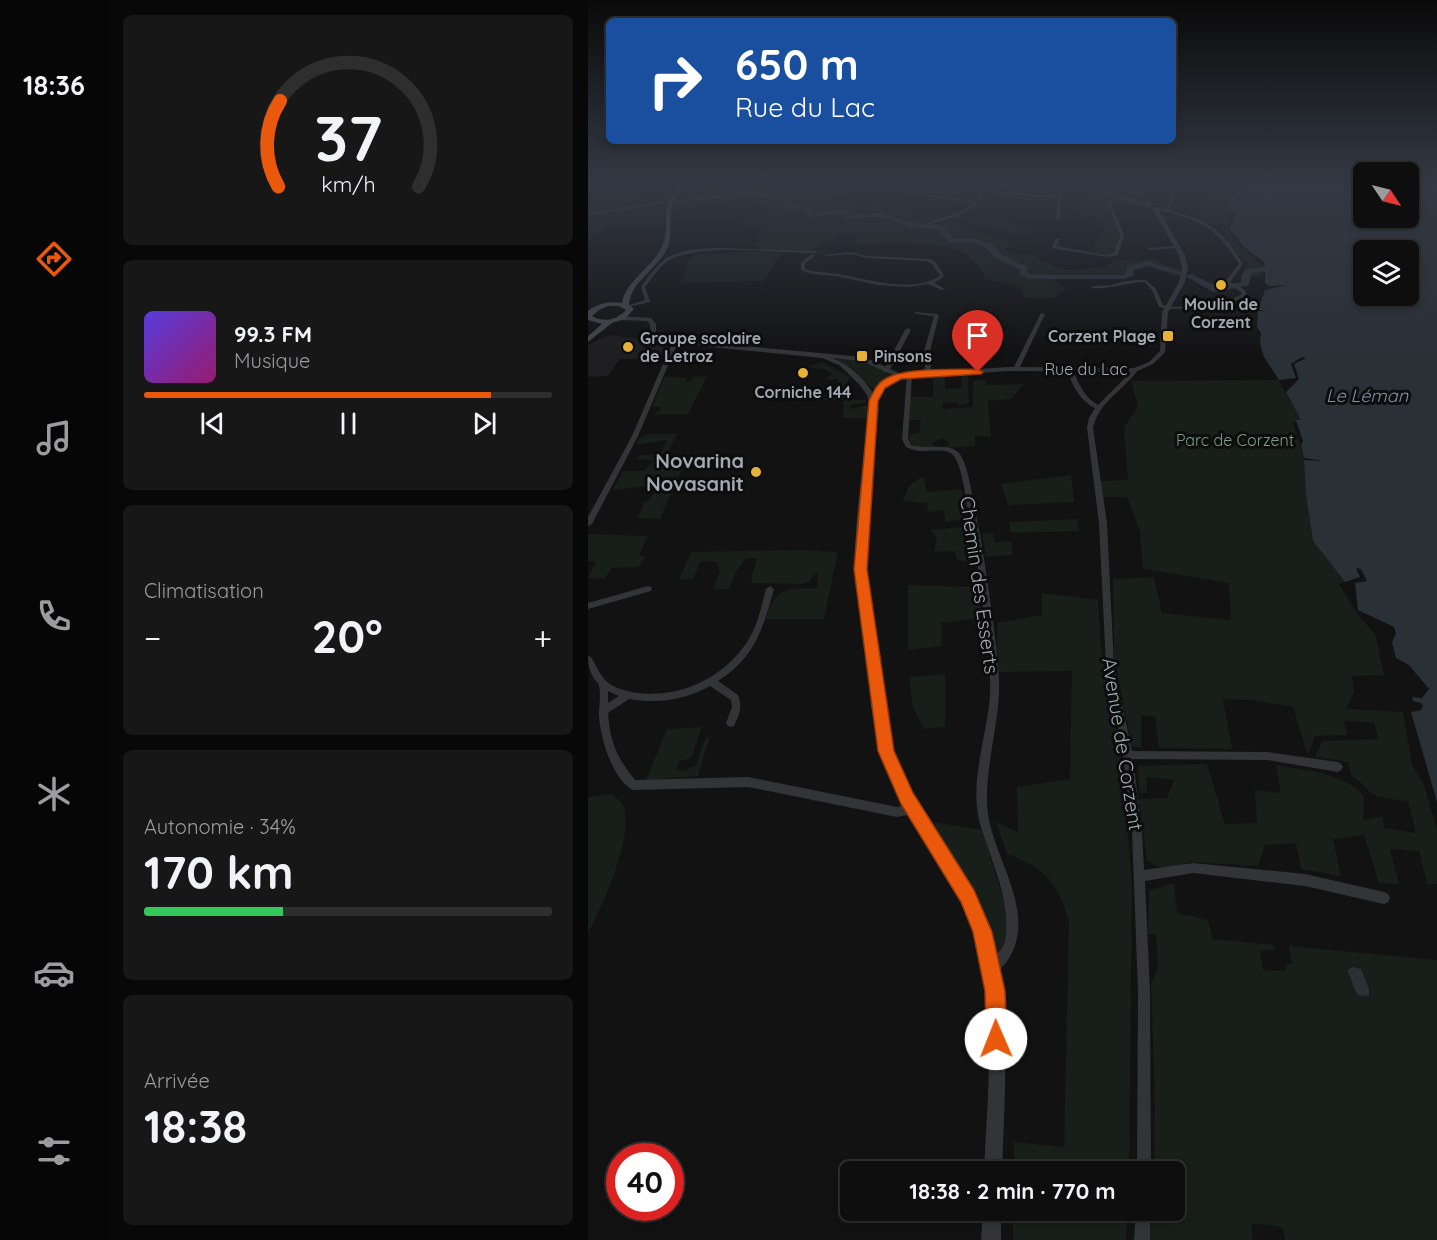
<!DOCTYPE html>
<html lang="fr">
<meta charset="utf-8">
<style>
body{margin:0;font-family:Quicksand,sans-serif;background:#171717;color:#f1f3f6;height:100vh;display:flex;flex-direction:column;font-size:22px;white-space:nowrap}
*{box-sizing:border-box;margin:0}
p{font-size:20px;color:#9b9c9e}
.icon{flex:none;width:33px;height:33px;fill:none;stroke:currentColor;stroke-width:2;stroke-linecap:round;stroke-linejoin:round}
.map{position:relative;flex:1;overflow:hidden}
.sheet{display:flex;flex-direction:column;gap:15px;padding:15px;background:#080808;width:480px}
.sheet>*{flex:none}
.guide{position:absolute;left:18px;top:18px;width:570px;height:126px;border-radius:9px;box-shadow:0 3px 9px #0003,0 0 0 2px #2e2e2e;background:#1a4fa0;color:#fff;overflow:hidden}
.needle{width:39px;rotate:125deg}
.fabs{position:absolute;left:765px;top:162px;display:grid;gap:12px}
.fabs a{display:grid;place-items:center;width:66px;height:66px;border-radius:9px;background:#0e0e0e;box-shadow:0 3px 9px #0003,0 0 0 2px #2e2e2e;font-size:30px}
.speed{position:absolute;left:18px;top:1143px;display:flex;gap:12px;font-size:30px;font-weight:700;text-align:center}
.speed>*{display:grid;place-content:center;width:78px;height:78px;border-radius:50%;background:#0e0e0e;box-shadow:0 3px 9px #0003,0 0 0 2px #2e2e2e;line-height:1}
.speed .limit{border:9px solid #d22;background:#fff;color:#111}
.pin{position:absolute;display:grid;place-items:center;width:51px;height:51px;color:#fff;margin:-62px -26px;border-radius:50% 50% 50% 0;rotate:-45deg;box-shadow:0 0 6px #0007}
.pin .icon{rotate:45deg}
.me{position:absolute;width:66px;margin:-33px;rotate:359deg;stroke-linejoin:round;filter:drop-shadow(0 0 4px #0008)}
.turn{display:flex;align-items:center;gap:21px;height:126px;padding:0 30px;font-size:27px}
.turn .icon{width:78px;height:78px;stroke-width:2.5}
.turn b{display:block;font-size:42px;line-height:51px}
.big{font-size:45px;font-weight:700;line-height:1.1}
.sheet .widget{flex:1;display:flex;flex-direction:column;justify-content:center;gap:9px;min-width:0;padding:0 21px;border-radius:9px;background:#171717}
.sheet .dial{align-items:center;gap:0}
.dial svg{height:156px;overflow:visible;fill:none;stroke:#2e2e2e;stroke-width:7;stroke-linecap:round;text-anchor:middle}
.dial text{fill:#f1f3f6;stroke:none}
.song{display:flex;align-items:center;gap:18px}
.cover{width:72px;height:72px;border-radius:9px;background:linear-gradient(135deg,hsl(250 70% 55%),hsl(320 70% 35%))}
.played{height:6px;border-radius:3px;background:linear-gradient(90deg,#ea580c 85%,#2e2e2e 85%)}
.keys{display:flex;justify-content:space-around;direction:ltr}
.heat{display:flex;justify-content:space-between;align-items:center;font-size:33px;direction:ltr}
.charge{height:9px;border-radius:4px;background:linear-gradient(90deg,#34c759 34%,#2e2e2e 0)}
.trip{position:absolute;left:252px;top:1161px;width:345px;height:60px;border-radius:9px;background:#0e0e0e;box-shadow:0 3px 9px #0003,0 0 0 2px #2e2e2e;font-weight:700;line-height:60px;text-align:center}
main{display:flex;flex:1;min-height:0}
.menu{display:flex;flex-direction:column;width:108px;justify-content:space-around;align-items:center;background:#060606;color:#9b9c9e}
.menu .icon{width:42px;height:42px}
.menu .on{color:#ea580c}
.menu b{font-size:27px;color:#f1f3f6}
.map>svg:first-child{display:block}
</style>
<main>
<nav class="menu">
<b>18:36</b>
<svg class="icon on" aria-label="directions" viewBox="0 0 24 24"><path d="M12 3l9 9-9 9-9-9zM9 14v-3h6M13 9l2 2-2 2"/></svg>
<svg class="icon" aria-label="music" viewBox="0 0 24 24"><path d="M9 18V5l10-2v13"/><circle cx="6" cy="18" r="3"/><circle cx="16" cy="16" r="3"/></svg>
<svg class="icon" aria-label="phone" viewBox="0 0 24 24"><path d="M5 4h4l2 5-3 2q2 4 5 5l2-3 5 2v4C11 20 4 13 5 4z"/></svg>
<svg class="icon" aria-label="climate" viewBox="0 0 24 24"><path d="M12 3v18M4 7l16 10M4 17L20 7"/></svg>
<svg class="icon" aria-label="car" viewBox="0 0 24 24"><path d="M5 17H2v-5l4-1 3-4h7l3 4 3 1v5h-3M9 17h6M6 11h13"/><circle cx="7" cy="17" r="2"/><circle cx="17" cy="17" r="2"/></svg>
<svg class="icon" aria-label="filters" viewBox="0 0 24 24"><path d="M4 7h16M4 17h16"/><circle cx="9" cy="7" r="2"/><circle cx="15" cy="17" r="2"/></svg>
</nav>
<section class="sheet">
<div class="widget dial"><svg viewBox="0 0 100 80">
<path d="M14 69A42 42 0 1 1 86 69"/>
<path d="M14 69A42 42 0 0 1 15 25" stroke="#ea580c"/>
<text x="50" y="56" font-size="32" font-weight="700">37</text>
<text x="50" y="72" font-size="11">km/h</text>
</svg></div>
<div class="widget">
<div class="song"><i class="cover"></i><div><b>99.3 FM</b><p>Musique</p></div></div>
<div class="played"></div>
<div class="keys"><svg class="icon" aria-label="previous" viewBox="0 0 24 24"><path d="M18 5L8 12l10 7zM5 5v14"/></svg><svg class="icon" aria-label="pause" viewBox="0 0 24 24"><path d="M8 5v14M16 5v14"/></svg><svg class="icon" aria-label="next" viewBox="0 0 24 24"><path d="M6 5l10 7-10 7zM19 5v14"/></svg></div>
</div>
<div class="widget"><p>Climatisation</p>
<div class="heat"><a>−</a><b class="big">20°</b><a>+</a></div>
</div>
<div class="widget"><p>Autonomie · 34%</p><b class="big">170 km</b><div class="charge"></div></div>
<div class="widget"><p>Arrivée</p><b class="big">18:38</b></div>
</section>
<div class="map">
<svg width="849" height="1240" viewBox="0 0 849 1240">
<rect width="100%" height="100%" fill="#121213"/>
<!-- built -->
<polygon fill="#1e1e20" points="21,335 75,342 81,348 76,359 32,359 20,376 0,377 0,345"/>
<!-- green -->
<g fill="#181e19">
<path d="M89,182H98C78,197 76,202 74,227L60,228L29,225L0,238V198L3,192L58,190L57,195L76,193L84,188L79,187L80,184Z"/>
<path d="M180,182H314L313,190H329L327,196L291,185L243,199L326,212L332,216H360L357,221L383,226L385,231L424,242L417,249C425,257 434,252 444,255C452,258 460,265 470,268C486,272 501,266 517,268L526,260L566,259L576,265L592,269L588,277L561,266H540L541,272L535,276L465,279L477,289C467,303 452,298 437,297L431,287L398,279C393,271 388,262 380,256C356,239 297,244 267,244L269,236L258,232L248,234L242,243L236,242L225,251L170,250L172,247L165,246L171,236L177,234H168L173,227L153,224L158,220L178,219L184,211C161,191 124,206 95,206L91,210H88L84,205L94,192C105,192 113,188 123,187C144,186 161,196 180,182Z"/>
<polygon points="484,182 495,182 523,198 520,203 531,230 528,253 523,255 503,251 515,229 507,217 492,215 490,211 494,190 483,186"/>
<polygon points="611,182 654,182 638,199 637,204 641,213 639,225 627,225 608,218 609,199 618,188 612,188"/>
<polygon points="388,218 447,226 439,236 379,223"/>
<polygon points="635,229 639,229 651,246 677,268 670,278 655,274 657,265 662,264 655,262 634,232 637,232"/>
<polygon points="175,251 193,253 176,281 93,283 101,259 108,255"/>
<polygon points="257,358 281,362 305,377 296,381 288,391 247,359"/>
<polygon points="234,362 261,376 255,400 278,400 278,403 262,405 262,409 279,405 280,418 255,418 256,400 235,400 248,393 250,379 239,380 238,378 244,374 235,369 218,367"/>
<polygon points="380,375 381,403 371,405 370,402 354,403 355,409 385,407 385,381 398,380 398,385 436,384 423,399 400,401 403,437 387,435 387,446 358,448 361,443 355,438 344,443 347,447 327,447 321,441 321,434 331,433 333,420 321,420 322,397 345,397 345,378 357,377 357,389 373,388 374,376"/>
<polygon points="77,376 100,378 96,383 105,379 106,376 119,377 100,414 62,415 67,414 74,407 64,407"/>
<path d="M691,380L713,420L705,423L716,458L718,495L725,541L757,582L751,584L770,615L787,634L796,675L764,676L766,692L758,709L815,712L824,765L836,785L849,830V884H839L831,851L802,849L811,884L791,883L776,835L745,839L753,876L713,869L708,843L677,845L670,866L601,862L577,870L559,861L551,799L579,798L586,780L559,777V793H551L550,766L619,764L637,824L669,823L667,790L693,793L688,765C718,771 755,772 776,796L775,820L795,816L796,828L828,833L820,801C808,799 792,800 782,792C775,786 772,780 763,776L760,762L727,757L734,741L791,739L786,723L756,721L759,735L727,736L720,756L705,707L664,700L635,699L644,749L571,748L567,717L553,715V747H544L526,657L525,579L566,577L574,613L643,620L641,583L555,569L552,532L539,497H514L512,481L540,480L536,428L550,406L543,381Z"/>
<path d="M61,434H89L78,456L99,457L72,519L50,518L56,502L60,501L73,485C55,485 41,489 24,490L35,471H56L65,460L48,459L52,455H72L79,440L48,445L53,437Z"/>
<polygon points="483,475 486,502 420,505 413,484"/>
<polygon points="335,476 339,492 373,489 380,506 379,519 358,522 355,510 340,512 339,503 315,501 321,486"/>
<polygon points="489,519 491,531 422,533 421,522"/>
<polygon points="385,526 384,562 369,560 367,551 346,552 349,538 342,530"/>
<polygon points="405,533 407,542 423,541 425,555 398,557 394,534"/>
<polygon points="0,534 60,536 51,555 58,556 50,567 24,568 16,579 0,578 8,561 0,561"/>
<path d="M208,550L250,552L236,619H178C188,586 197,589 229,588L230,573L226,574L222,582L214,584L164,583L163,579L169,558H158L148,572L141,589H125L132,572L129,562L113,561L105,579L91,580L103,552Z"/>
<polygon points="320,585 390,587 394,613 386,619 353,623 354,646 320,650"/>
<path d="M454,593L510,600L513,647L533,758L544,884L541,1171H426V1142L476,1147L481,922C471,883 456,868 419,854L408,822L430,832L429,787L482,779L484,671L410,672L409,623L454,615Z"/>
<polygon points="357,674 357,727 336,729 325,707 321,677"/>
<polygon points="114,727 103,758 92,761 88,770 96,771 108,765 117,739 122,736 110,776 58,780 79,729"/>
<path d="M24,794C27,797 32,800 34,804C49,831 14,907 0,933V797Z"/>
<polygon points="345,822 394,830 419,911 418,951 409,952 381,883"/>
<path d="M586,883L589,913L620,920L625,939L686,945L687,950L672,951L675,970L698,971L697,965L704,964L701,946L849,960V1240H697L695,1228C685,1225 673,1223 663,1225L665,1240H562L563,1211L586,1210V1172L566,1171L567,1107L563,985L570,968L568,935L560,934L561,890Z"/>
<polygon points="425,1211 539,1211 538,1240 425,1240"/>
</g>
<!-- water -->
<g fill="#293036" fill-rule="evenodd">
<path d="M665,182H775L776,218H820L821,182H849V802L823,712L833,710L835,706L833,703L825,701L824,697L834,698L841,689L821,665L808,658L804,642L808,634L806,627L770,610L767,583L779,581L773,569L768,568L772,577L757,582L725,541L718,495L716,460L736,461L716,458L713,445L715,441L708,420H713L698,392L711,379L706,364L718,358L714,357L703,364L708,378L691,380L676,357L672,343L673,333L669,327L670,311L683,310H670L677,290L699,285L681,286L677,283V271L686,270H677L676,262L656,247L641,228L648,214L640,207V199ZM820,250V296H776V250Z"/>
<path d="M764,967L773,969L781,989V996L770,995C764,987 765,979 759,971Z"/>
</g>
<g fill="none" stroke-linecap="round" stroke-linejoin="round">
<!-- stream -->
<polyline stroke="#293036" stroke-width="1.5" points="504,188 513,192"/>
<!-- river -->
<g fill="#293036" fill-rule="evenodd">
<path d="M179,193L195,198L196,203L223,206L225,213L255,209L262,214L294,213L324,223L354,225L366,239L382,238L403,243L414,255L440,267L439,272L443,275H535L538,273L539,267L560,261L595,273L591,275L560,266L546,270L545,276L536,279H441L432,275L433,270L408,258L397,247L382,242L361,243L349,229L323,227L293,217L260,218L253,213L224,217L218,214L217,209H201L191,205L190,200C147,188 47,210 0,216V212L133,194Z"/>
<path d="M678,267H681V271L664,273L660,286L625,292L597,276L604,274C626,286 628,287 653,282V276L658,269Z"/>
</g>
<!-- pedestrian -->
<polyline stroke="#333438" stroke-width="3" points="580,211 585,191 581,188"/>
<!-- minor -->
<g fill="#333438" fill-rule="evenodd">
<path d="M394,182H398V184L436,187L434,188L397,186V191L473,196L472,219L470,220L468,219L470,198L396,193C385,215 360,219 338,225L337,223L374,211L386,203L323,194L325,193L388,201L393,192Z"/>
<polygon points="538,182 542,182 563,204 563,206 561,206"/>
<polygon points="530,196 533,197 523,203 536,235 530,255 519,257 464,248 468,239 470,238 472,239 468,246 519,255 526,253 532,235 519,203"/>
<path d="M569,207C576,208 584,211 591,213C627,223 636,234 655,264L642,282L657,290L659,296L634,307L581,309L571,307L564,290L557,282C539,282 522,290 503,288V287C509,285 516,286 523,285C535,282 546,279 558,280L568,289L575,305L581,307L633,305L654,294L653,292L637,282L651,264C625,223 613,222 569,209Z"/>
<polygon points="589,246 588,248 561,250 559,249 561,248"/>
<path d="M131,248L228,251L230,252L228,253C189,253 117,243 83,259C72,265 64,278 57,287L62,302L40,307L38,306L57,300L53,287C59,278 66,268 75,261C89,249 113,249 131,248Z"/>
<path d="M264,252L279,256L342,259L348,262L356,276L346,283L357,289L353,290L341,284L320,287L290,285L248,276L224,274L213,270V262L225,254L227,256L217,263V269C228,273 239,272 250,274C280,279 323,294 352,276L344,264L339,261L279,258L264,254L238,256L236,255Z"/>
<polygon points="327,312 349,314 351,315 341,355 344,361 341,375 338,377 335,375 338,361 335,355 346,316 329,314 327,313"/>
<polygon points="453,313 457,314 431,369 426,370 425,369"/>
<polygon points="320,328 323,330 301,371 296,372 295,371 317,330"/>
<polygon points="91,339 96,340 87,349 50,436 4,524 0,526 0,517 44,436 82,348"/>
<path d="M480,368L485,369C490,383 496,397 510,405L539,376L545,369L550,370C534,392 512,400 505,428L519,523L526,666L544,751L679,752L750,762L753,764L755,767L753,770L750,772L679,760L545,759L554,830L556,870L605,863L717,874L796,892L800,894L802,898L800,902L796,904L717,886L605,873L557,881L562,992L563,1172H549L550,992L544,830L535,755L518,666L511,523L499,428L501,418L507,408C493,402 481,382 480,368Z"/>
<path d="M319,375L324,376L320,439L323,445C336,450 361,442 371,453C380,464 384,495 387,510C395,547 400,584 405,622C408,646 412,670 411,694C409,731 398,766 399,803C400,850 444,900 426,948C422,959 415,969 403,974L399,972L397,968C403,954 417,954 418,935C421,903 408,872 398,842C394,831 390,819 389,807C385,769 400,731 402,694C403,670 400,645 397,621C392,583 387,546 380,509C377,494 374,468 366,456C359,447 341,452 331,451C326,450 322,449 318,447L314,439Z"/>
<polygon points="60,586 63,587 64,589 63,591 0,609 0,603"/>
<path d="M182,586L186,589C175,628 167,658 130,681L150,695C155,707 151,715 146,726L143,727L140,726L138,723L144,707L143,700L122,686C97,700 69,704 41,699L20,713C22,742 29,758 47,780L160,777L309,807L326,804L330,805L331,809L330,813L309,817L160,787L45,790C24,779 12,737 11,715C11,708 13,693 11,686C11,683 8,681 6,679C2,671 0,666 0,656L3,657C8,665 12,675 18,681C24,687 35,690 43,692C86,700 132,681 157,645C169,629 173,608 178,589ZM20,691L31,696L20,703Z"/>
<polygon points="548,1210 562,1210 562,1240 546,1240"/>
</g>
<!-- tertiary -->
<g fill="#333438" fill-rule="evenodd">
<path d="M495,182H501L518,191L559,203L563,207H572L570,209L597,255L600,268L597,282L580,312L577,352L565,364L547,372L421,371L314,378L299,384L289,402L291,409L279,505L277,563L280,602L299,731C314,792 359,836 386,892C427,978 417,1079 414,1172H396C400,1082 412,987 375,902C351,846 306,803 290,743C283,718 283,692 279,666C275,632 268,597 267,562C267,511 276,460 283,409L279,395L271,384L251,365L234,358L123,347L78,340L68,336H63L62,324L59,321L32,320L29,318L32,316L63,318L68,324V332L80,336L123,343L276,357L313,374L421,367L546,368L561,362L572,351L574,312L591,282L594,268L591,255L565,209L514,193ZM244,358L274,361L307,376L293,381L286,394C275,378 262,365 244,358Z"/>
<polygon points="395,1210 413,1210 413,1240 393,1240"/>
</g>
<!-- secondary -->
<path fill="#414348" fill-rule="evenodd" d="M97,182H102C97,188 90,193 86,200C78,214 87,234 78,251C68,269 42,283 41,305L46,309L37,319L24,323L0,342V336L14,324L0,320V311C10,303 22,301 34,303C38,281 62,269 72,250C88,221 64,212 97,182ZM20,306H31L38,310C29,320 16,323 4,316L11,310Z"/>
</g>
<!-- sky -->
<linearGradient id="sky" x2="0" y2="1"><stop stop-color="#0a0a0a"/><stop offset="0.51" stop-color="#333944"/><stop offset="1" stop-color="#333944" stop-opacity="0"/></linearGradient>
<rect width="849" height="356" fill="url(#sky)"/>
<!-- route -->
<path fill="#ea580c" stroke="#983908" stroke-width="1.5" d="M390,369L395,372L393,374L313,379L297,388L290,401L279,569L306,751L325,793L386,890L404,932L417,991L419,1039L416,1046L408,1049L401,1046L398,1039L397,991L385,932L373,902L313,804L290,751L266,569L281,401C285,393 288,384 297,379C316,367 367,370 390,369Z"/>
<!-- markers -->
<g fill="#e5b138" stroke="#0d0d0e" stroke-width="2">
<circle cx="633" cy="285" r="6"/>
<rect x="574" y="330" width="12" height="12" rx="3"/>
<circle cx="40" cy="347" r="6"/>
<rect x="268" y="350" width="12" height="12" rx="3"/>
<circle cx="215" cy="373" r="6"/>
<circle cx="168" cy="472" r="6"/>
</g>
<g text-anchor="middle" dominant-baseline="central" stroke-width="6" stroke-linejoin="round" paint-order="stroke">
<!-- far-poi labels -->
<g font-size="16" font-weight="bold" fill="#a4a8b3" stroke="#0d0d0e">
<text x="633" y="304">Moulin de<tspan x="633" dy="18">Corzent</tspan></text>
<text x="568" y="336" text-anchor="end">Corzent Plage</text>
<text x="52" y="338" text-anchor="start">Groupe scolaire<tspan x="52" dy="18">de Letroz</tspan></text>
<text x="286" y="356" text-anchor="start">Pinsons</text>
<text x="215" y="392">Corniche 144</text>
</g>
<!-- far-street labels -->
<g font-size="16" fill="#a4a8b3" stroke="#0d0d0e">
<text x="498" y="369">Rue du Lac</text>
</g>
<!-- far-park labels -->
<g font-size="16" fill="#7c9d7f" stroke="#0d0d0e">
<text x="647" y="440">Parc de Corzent</text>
</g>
<!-- far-water labels -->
<g font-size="18" font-style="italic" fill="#7d94ac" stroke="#0d0d0e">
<text x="779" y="395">Le Léman</text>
</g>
<!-- poi labels -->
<g font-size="20" font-weight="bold" fill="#a4a8b3" stroke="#0d0d0e" text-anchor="end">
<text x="156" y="460">Novarina<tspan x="156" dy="23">Novasanit</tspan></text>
</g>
<!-- street labels -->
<g font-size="20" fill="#a4a8b3" stroke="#0d0d0e">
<text transform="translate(392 585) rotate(82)">Chemin des Esserts</text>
<text transform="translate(535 744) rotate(81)">Avenue de Corzent</text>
</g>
</g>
</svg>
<div class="fabs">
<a><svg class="needle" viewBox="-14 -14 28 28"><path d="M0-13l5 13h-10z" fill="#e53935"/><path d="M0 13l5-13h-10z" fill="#9b9c9e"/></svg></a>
<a><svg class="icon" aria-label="layers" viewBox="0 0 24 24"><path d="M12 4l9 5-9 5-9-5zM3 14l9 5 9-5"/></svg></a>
</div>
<div class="speed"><div class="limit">40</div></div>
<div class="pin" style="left:390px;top:372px;background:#d93025"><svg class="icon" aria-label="arrive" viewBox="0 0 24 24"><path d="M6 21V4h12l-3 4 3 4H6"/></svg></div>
<svg class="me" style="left:408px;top:1039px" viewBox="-20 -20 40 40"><circle r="19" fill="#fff"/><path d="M0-13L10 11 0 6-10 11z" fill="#ea580c"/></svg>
<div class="trip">18:38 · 2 min · 770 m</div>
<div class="guide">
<div class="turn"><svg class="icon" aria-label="right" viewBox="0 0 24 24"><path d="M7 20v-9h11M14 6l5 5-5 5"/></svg><div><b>650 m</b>Rue du Lac</div></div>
</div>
</div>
</main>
